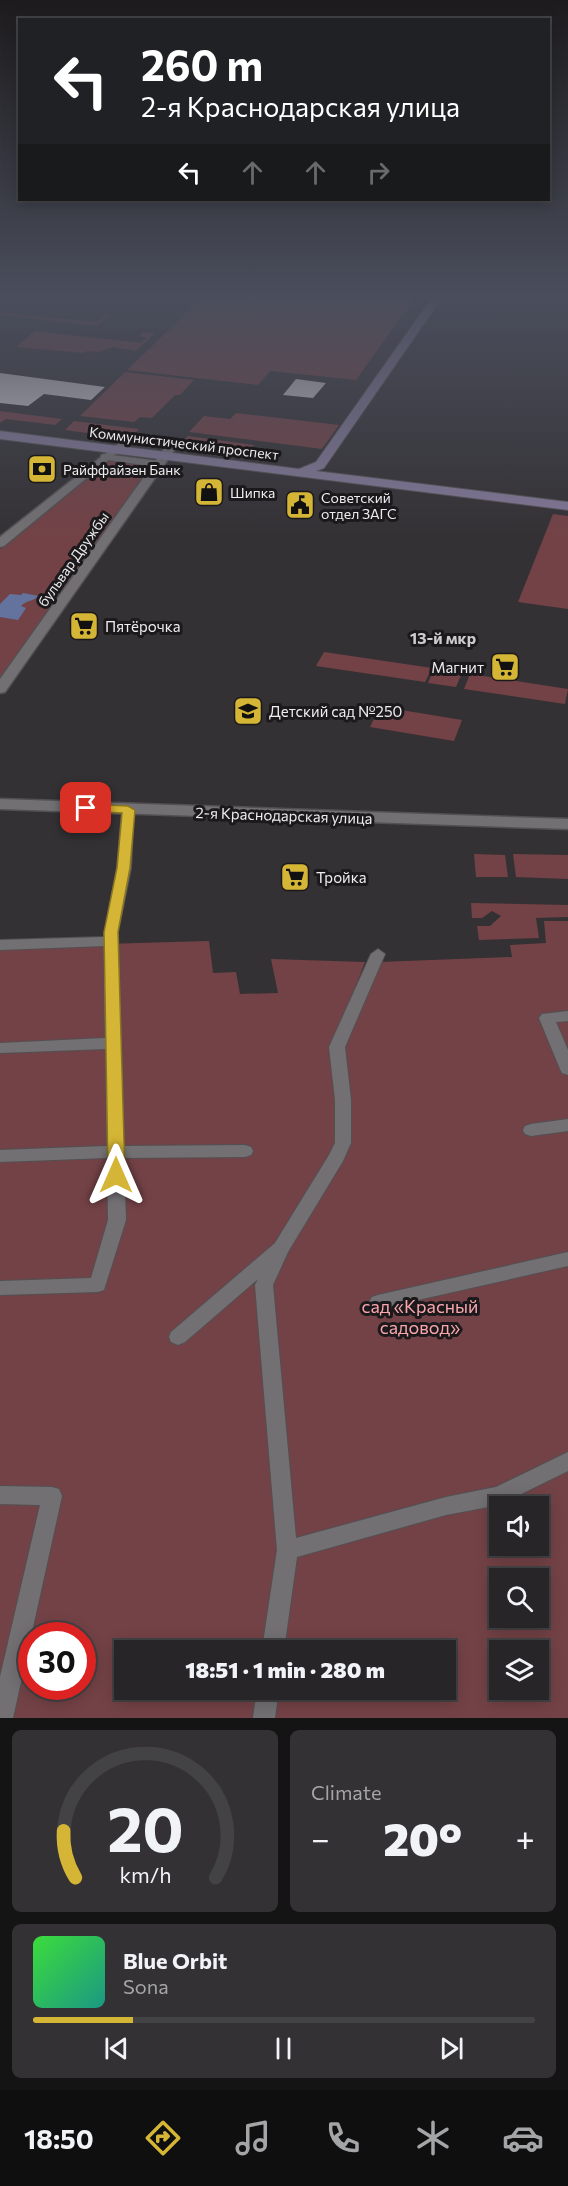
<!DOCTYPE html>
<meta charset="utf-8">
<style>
body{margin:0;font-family:Commissioner,sans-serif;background:#333133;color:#f1f3f6;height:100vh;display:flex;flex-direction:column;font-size:22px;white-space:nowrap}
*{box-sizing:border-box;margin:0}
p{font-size:20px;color:#a4a5a7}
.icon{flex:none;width:33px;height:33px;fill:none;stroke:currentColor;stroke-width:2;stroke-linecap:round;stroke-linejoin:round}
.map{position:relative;height:1718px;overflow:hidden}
.drawer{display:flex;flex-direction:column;gap:12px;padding:12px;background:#151415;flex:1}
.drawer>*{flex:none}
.banner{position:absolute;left:18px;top:18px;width:532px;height:183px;border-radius:0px;box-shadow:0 3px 15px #0003,0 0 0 2px #434244;background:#202124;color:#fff;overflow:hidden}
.buttons{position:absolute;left:489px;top:1496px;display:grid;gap:12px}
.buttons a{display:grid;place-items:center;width:60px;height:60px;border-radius:0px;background:#272527;box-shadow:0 3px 15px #0003,0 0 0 2px #434244;font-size:30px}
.speed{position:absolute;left:18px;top:1622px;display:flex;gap:12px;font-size:30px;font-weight:700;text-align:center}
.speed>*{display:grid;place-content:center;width:78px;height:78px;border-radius:50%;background:#272527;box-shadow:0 3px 15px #0003,0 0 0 2px #434244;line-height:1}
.speed .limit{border:9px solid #d22;background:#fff;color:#111}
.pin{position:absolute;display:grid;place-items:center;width:51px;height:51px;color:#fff;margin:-26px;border-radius:12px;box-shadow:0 3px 9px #0006}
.me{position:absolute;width:66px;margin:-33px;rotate:0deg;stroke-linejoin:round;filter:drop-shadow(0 0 4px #0008)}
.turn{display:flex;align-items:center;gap:21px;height:126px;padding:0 24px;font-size:27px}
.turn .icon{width:78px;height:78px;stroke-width:2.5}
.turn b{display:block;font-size:42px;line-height:51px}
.lanes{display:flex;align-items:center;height:57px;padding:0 24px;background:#0003;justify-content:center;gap:30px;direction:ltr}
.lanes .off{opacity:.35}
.big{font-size:45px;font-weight:800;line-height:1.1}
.drawer .widget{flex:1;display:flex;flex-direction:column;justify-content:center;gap:9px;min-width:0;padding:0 21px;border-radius:9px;background:#333133}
.drawer .dial{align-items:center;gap:0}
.dial svg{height:156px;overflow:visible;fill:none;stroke:#434244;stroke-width:7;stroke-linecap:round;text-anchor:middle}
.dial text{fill:#f1f3f6;stroke:none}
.song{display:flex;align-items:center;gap:18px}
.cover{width:72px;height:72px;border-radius:9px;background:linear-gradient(135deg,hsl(120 70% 55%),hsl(170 70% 35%))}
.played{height:6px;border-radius:3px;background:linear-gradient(90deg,#d5b535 20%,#434244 20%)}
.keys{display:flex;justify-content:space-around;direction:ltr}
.heat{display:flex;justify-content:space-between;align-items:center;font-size:33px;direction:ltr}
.drawer .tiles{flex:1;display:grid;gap:12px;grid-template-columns:1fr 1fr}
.widget:last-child{grid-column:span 2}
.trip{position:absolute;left:114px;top:1640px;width:342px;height:60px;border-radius:0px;background:#272527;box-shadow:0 3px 15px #0003,0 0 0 2px #434244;font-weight:800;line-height:60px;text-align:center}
.tab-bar{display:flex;height:96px;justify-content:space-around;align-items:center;background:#100f10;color:#a4a5a7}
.tab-bar .icon{width:42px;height:42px}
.tab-bar .on{color:#d5b535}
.tab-bar b{font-size:27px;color:#f1f3f6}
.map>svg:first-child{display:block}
</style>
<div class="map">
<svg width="568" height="1718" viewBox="0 0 568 1718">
<rect width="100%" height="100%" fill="#343134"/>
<!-- green -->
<g fill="#734246" fill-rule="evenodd">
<polygon points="201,299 414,299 356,380 270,371 258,385 127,370"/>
<polygon points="0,312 97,322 107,314 111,314 97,326 0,315"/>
<polygon points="35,331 141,343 147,338 139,336 143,332 155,333 136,351 113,347 98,352 87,351 84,353 16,347"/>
<polygon points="125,372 194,380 180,395 175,395 152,418 140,417 134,422 80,416"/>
<polygon points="0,411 62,419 55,425 6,419 0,423"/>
<polygon points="236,413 339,425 322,449 189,432 204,416 230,419"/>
<polygon points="74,421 139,429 130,439 65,430"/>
<polygon points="188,436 254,445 248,452 160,442 164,438 184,440"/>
<polygon points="110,460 153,466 0,683 0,549 104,462"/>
<polygon points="553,514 568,516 568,609 518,602"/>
<polygon points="324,652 432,668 425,682 316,666"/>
<polygon points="434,669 462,673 456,687 428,683"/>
<polygon points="470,674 568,689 565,704 464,689"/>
<polygon points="380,707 383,707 462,720 454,741 370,727"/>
<polygon points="474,854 505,855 508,877 476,877"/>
<polygon points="513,854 568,855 568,879 516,877"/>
<polygon points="471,903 568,905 568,917 536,918 539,938 479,940 477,926 490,926 501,916 492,911 482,918 472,918"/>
<path d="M544,921H568V1718H268L272,1689H446V1650H277L290,1553L270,1290L293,1237L347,1149L341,1046L379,962L512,957L510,945L546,943ZM500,1506H538V1545H500ZM500,1578H538V1617H500ZM500,1650H538V1689H500Z"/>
<path d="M209,941L213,973L236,972L240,994L278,993L271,959L365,962L333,1046L339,1143L260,1284L283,1549L269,1650H124V1689H263L259,1718H0V947ZM32,1635H82V1686H32Z"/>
</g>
<!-- water -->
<path fill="#64739e" d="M23,593L39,596C34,601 27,600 21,606L26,608L18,620L0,617V604L10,594L21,595Z"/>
<!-- building -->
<g fill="#d0cbce">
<polygon points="0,373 105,387 91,400 44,394 28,406 0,403"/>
<polygon points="296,379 326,383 313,398 283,395"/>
</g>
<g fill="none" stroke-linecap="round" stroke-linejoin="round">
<!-- minor casing -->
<g stroke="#525053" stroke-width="2">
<g id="minor">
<polygon points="104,454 158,461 163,464 158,467 101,459 101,455"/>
<polygon points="128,806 134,810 131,868 118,932 124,1146 245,1145 251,1147 253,1151 251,1155 245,1157 124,1158 126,1220 104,1290 98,1292 0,1295 0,1281 91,1278 108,1220 107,1158 0,1162 0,1150 107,1146 106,1049 0,1053 0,1043 105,1038 104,946 0,950 0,940 104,937 117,868 122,810"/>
<polygon points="378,949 385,954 345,1047 351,1100 351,1143 343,1161 288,1252 273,1285 296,1538 446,1497 496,1487 568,1452 568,1471 499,1505 446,1515 297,1557 284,1650 262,1650 277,1550 255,1285 258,1279 185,1342 178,1345 171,1342 169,1337 171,1332 275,1243 329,1155 335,1143 335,1100 329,1047 371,954"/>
<polygon points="568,1011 568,1021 556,1022 568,1050 568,1075 562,1073 560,1069 539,1018 542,1014"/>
<polygon points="568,1119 568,1131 531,1136 525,1134 523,1130 525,1126 531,1124"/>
<polygon points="568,1252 568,1266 378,1309 372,1307 369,1302 372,1297 378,1295"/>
<polygon points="0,1486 52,1487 59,1489 62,1496 13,1718 0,1718 0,1677 40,1505 0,1504"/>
<polygon points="257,1689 279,1689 275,1718 253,1718"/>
</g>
</g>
<!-- tertiary casing -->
<g stroke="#525053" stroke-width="3">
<g id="tertiary">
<polygon points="124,439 130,442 128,444 4,546 0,547 0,537"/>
<polygon points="170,445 176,448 5,692 0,693 0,679 166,446"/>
<polygon points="0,799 568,819 568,829 0,809"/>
</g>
</g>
<!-- secondary casing -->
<g stroke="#525053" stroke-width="2">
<polygon id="secondary" points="431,299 441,299 324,468 316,471 568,502 568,510 0,439 0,431 299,469 316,462"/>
</g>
<!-- minor -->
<use href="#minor" fill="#737073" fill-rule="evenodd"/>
<!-- tertiary -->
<use href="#tertiary" fill="#737073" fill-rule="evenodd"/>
<!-- secondary -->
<use href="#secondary" fill="#827896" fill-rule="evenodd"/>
</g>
<!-- sky -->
<linearGradient id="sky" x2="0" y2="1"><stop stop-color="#1d1b1d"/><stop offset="0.55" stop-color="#4a4e5c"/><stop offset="1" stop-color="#4a4e5c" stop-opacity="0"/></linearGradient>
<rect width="568" height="539" fill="url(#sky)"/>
<!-- route -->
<polygon fill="#d5b535" stroke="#8a7622" stroke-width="1.5" points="86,804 128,806 135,810 130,868 118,932 125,1175 122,1179 116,1181 110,1179 108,1175 104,932 117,868 122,813 81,811 79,808 81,805"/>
<!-- icons -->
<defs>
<g id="bank-square" transform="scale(1.5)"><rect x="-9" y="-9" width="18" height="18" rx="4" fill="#d5b535" stroke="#1b191b"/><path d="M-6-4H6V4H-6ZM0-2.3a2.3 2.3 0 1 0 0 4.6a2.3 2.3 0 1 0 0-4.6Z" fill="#111"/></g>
<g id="shop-square" transform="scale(1.5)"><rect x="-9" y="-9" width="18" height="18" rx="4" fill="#d5b535" stroke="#1b191b"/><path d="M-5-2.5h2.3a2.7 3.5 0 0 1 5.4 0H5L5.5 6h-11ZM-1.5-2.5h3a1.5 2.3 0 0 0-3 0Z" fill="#111"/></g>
<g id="civic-square" transform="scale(1.5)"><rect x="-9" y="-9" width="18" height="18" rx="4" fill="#d5b535" stroke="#1b191b"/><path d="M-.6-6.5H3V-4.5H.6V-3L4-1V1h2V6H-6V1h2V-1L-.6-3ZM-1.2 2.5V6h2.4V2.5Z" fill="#111"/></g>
<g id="supermarket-square" transform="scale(1.5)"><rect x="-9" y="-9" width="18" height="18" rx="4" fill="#d5b535" stroke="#1b191b"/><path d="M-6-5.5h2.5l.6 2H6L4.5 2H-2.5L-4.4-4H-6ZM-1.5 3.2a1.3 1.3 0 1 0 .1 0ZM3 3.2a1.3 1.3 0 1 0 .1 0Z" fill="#111"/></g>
<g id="school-square" transform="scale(1.5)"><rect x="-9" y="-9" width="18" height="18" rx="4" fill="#d5b535" stroke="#1b191b"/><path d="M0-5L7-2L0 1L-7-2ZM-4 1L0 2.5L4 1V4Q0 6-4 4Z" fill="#111"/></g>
</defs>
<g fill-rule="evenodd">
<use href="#bank-square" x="42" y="469"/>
<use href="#shop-square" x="209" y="492"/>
<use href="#civic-square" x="300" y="505"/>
<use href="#supermarket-square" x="84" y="626"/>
<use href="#supermarket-square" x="505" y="667"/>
<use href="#school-square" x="248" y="711"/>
<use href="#supermarket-square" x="295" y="877"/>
</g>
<g text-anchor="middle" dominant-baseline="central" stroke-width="6" stroke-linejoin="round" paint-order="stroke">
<!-- far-street labels -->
<g font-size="14" fill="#edecee" stroke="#1b191b">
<text transform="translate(184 443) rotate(7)">Коммунистический проспект</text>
<text transform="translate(73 559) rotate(-55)">бульвар Дружбы</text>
</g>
<!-- far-poi labels -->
<g font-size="14" fill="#edecee" stroke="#1b191b" text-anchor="start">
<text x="63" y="469">Райффайзен Банк</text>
<text x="230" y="492">Шипка</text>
<text x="321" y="497">Советский<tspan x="321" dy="16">отдел ЗАГС</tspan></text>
</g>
<!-- poi labels -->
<g font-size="15" fill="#edecee" stroke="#1b191b" text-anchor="start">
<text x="105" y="626">Пятёрочка</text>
<text x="484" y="667" text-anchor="end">Магнит</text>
<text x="269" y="711">Детский сад №250</text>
<text x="316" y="877">Тройка</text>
</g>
<!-- street labels -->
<g font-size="15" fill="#edecee" stroke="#1b191b">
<text transform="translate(284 815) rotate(2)">2-я Краснодарская улица</text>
</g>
<!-- neighbourhood labels -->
<g font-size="16" font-weight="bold" fill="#cecbcf" stroke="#1b191b">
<text x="443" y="637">13-й мкр</text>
</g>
<!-- near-park labels -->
<g font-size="18" fill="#f9a6ac" stroke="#1b191b">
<text x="420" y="1306">сад «Красный<tspan x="420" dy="21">садовод»</tspan></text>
</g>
</g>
</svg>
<div class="buttons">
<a><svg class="icon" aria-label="sound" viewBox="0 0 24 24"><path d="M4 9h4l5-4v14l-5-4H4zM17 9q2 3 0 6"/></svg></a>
<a><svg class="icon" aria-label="search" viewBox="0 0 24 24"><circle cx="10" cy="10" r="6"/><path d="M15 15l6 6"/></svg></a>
<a><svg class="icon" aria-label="layers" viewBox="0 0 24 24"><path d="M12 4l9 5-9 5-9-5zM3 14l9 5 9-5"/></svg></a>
</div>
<div class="speed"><div class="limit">30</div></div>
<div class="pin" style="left:86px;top:808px;background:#d93025"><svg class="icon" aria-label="arrive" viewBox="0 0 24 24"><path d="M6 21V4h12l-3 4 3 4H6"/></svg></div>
<svg class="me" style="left:116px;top:1175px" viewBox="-20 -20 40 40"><path d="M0-17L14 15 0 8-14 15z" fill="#d5b535" stroke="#fff" stroke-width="4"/></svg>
<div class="trip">18:51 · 1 min · 280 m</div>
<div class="banner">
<div class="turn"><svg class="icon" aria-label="left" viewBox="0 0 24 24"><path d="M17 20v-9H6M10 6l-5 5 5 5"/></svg><div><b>260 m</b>2-я Краснодарская улица</div></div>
<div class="lanes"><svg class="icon" aria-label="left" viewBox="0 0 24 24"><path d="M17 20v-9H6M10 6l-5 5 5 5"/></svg><svg class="icon off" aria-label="ahead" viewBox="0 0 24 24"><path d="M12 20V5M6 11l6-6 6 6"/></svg><svg class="icon off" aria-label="ahead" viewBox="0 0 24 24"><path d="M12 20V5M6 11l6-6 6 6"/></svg><svg class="icon off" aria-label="right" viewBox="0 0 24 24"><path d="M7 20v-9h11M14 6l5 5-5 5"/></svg></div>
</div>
</div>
<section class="drawer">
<div class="tiles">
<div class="widget dial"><svg viewBox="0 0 100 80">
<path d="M14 69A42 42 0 1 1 86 69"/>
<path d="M14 69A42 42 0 0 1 8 45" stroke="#d5b535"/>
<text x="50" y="56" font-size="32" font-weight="700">20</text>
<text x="50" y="72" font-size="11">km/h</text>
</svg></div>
<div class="widget"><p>Climate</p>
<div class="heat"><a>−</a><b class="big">20°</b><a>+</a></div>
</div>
<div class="widget">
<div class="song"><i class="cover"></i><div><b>Blue Orbit</b><p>Sona</p></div></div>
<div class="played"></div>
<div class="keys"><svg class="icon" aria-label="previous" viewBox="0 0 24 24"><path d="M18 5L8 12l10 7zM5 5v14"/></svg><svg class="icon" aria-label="pause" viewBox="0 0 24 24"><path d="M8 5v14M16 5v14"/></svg><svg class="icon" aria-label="next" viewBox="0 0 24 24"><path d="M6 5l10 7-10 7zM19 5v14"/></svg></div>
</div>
</div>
</section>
<nav class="tab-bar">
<b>18:50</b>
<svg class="icon on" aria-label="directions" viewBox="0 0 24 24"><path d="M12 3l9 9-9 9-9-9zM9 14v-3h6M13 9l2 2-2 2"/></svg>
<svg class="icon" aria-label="music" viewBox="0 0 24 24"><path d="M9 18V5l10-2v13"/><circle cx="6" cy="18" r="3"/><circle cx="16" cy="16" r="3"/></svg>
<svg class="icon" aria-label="phone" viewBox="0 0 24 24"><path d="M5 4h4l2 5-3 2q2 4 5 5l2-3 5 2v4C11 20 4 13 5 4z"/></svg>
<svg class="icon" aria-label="climate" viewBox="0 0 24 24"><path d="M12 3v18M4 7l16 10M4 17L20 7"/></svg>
<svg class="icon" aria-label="car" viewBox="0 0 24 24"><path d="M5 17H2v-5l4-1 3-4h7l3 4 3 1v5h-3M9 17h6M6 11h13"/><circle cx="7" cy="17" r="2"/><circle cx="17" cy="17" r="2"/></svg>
</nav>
